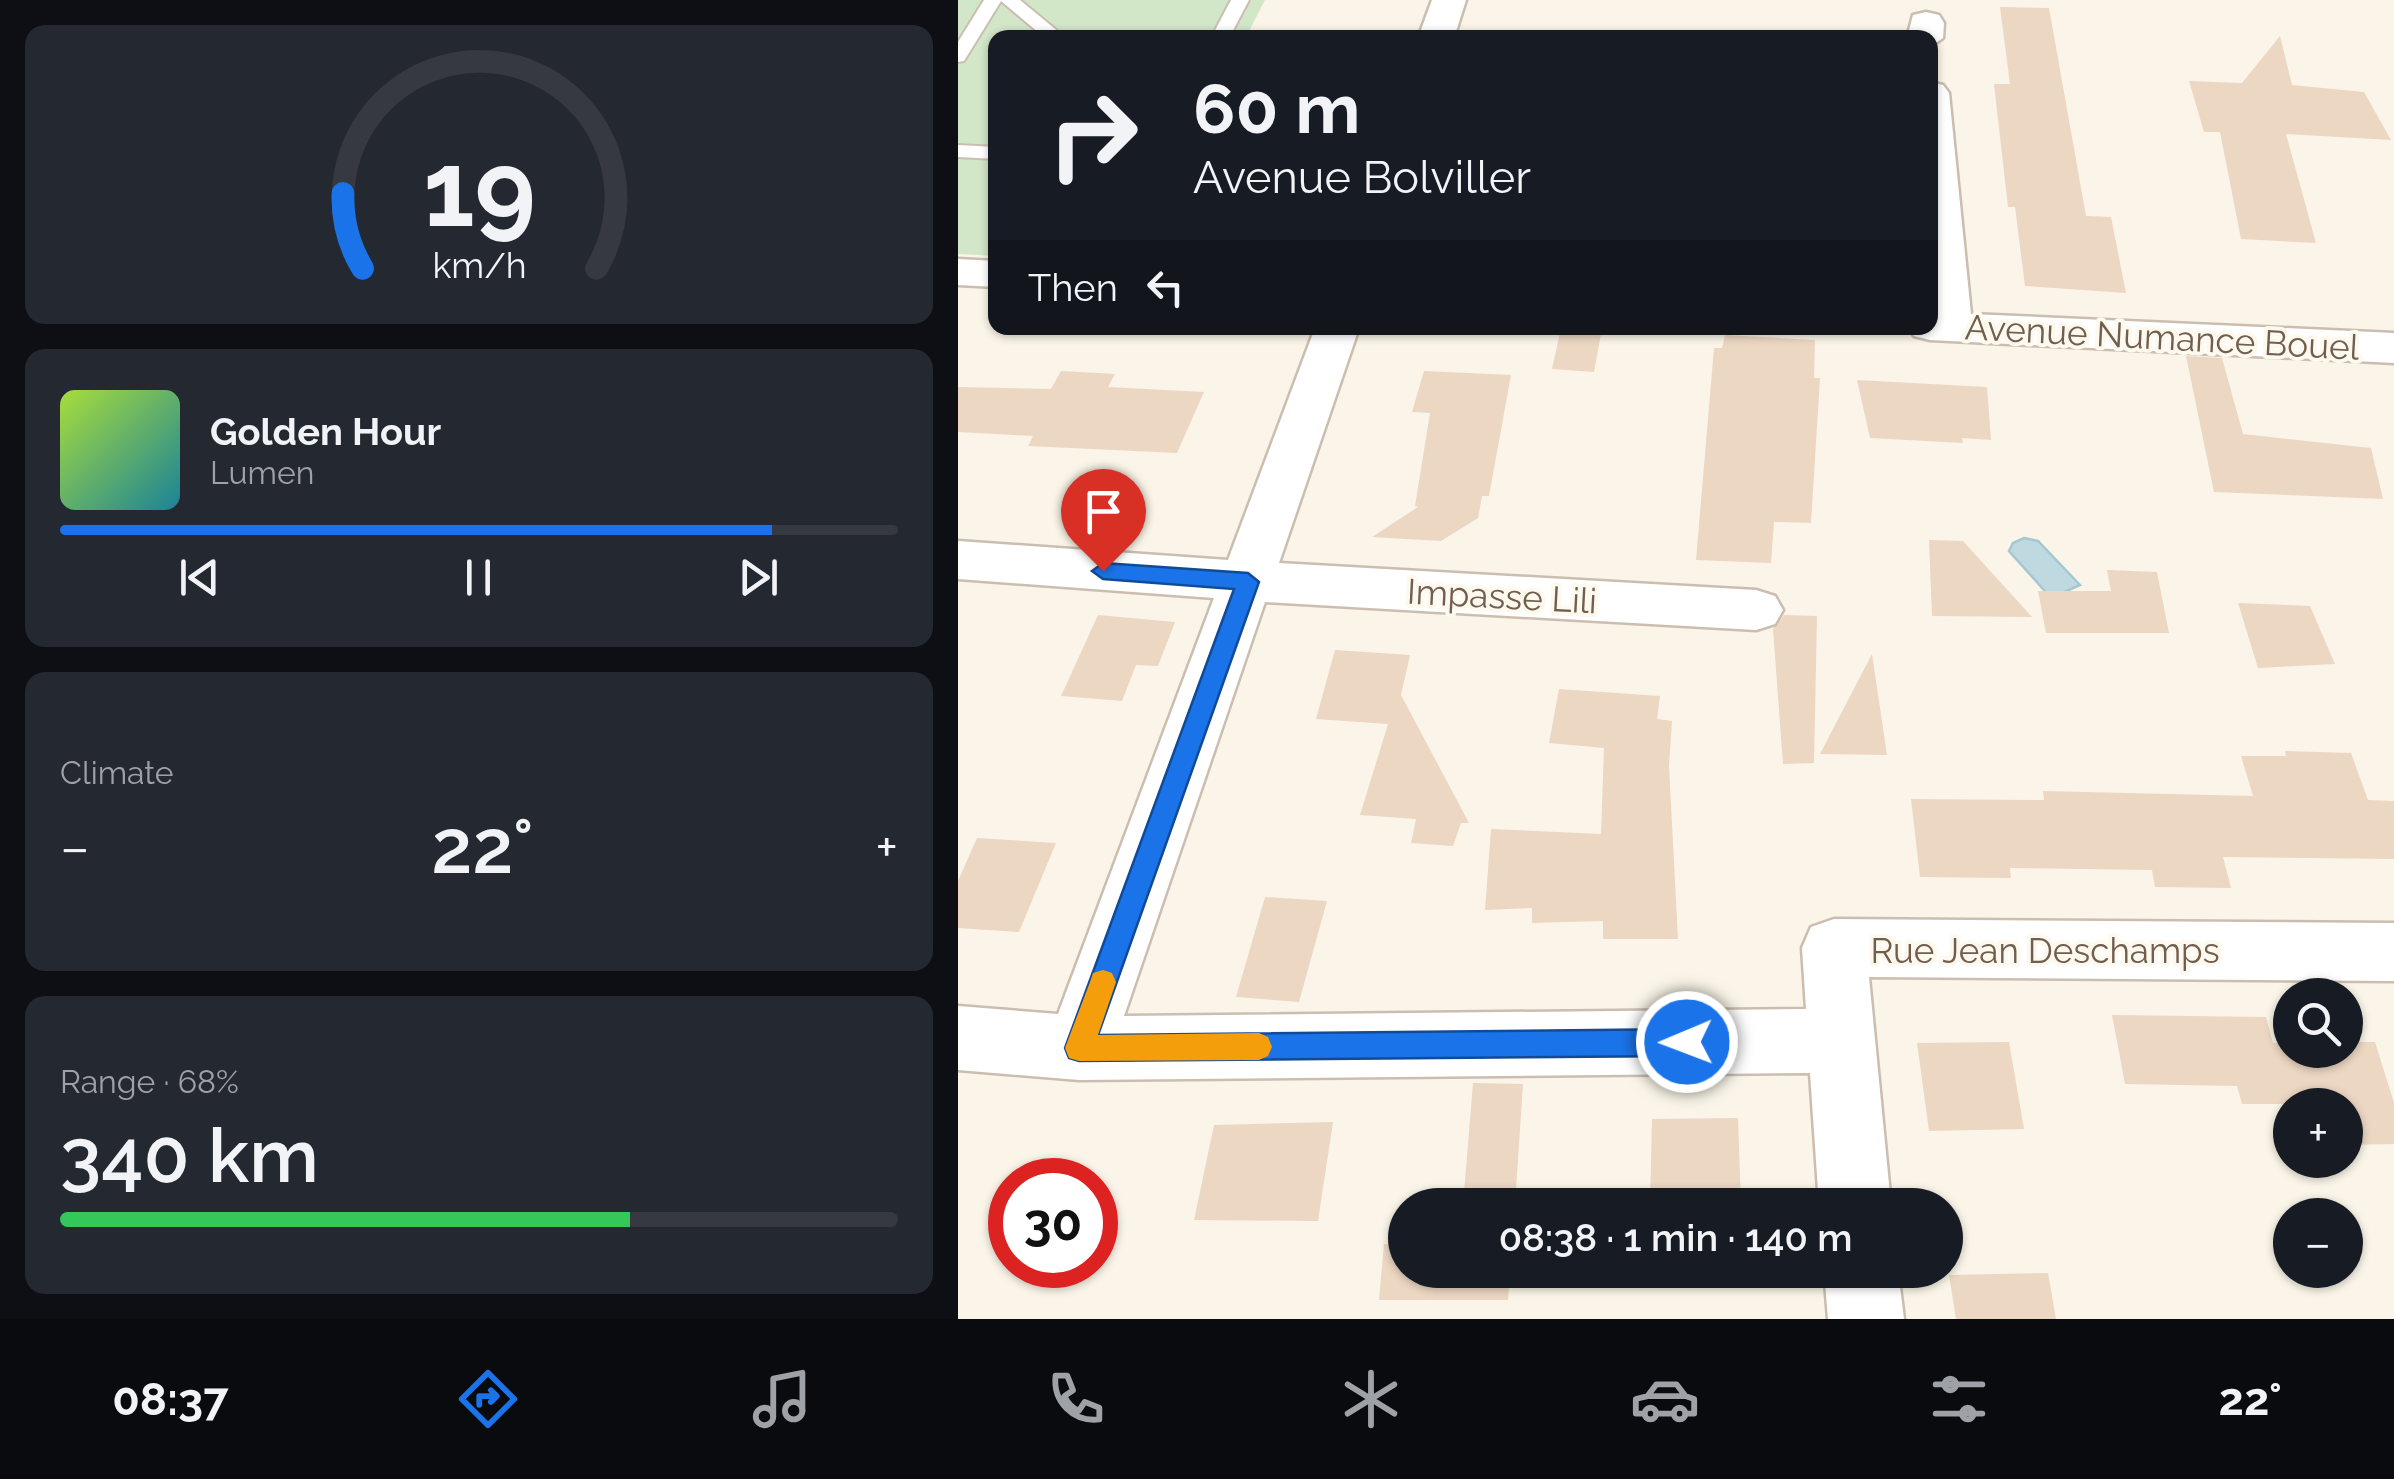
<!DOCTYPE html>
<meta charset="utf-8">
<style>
body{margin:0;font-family:Raleway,sans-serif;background:#242831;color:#f1f3f6;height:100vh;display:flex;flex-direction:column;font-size:38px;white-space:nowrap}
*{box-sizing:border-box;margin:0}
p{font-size:32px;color:#9ea1a6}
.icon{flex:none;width:55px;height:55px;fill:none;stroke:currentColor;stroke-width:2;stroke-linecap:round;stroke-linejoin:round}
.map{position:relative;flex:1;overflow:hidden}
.drawer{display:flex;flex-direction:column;gap:25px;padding:25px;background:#0d0f14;width:958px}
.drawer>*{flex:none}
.top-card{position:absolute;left:30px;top:30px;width:950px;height:305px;border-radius:20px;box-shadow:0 2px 8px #0004;background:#171b24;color:#f1f3f6;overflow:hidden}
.controls{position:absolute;left:1315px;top:978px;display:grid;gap:20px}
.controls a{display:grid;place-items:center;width:90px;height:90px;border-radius:50%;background:#171b24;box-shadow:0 2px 8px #0004;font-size:50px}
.speed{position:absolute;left:30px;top:1158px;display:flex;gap:20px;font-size:50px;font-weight:700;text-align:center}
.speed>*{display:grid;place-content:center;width:130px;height:130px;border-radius:50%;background:#171b24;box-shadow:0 2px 8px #0004;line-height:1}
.speed .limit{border:15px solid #d22;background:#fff;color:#111}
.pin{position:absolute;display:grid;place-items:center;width:85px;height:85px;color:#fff;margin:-102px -42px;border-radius:50% 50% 50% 0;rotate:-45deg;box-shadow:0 0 10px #0007}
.pin .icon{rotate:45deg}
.me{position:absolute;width:110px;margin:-55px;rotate:269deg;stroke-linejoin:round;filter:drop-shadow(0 0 8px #0008)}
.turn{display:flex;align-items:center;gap:35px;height:210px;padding:0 40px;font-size:45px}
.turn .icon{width:130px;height:130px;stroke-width:2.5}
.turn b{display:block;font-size:70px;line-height:85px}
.then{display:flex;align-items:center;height:95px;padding:0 40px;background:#0003;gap:20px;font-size:38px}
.big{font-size:75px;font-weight:600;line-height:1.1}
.drawer .tile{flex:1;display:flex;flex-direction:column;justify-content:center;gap:15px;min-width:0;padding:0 35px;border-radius:20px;background:#242831}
.drawer .dial{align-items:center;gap:0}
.dial svg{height:260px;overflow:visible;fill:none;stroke:#363941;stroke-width:7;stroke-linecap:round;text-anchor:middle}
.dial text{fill:#f1f3f6;stroke:none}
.song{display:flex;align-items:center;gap:30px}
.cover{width:120px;height:120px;border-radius:15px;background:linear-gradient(135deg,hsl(80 70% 55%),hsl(190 70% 35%))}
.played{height:10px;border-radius:5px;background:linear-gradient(90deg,#1a73e8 85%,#363941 85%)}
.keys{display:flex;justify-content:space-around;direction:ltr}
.heat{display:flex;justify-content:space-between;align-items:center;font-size:55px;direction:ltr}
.charge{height:15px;border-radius:8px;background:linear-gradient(90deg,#34c759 68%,#363941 0)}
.trip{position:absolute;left:430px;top:1188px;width:575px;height:100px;border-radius:50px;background:#171b24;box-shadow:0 2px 8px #0004;font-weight:600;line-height:100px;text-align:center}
.dock{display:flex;height:160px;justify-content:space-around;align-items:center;background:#090b0e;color:#9ea1a6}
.dock .icon{width:70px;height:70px}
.dock .on{color:#1a73e8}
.dock b{font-size:45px;color:#f1f3f6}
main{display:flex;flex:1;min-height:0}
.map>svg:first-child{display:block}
</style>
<main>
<section class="drawer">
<div class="tile dial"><svg viewBox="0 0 100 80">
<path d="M14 69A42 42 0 1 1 86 69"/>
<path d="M14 69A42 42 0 0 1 8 46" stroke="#1a73e8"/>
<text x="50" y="56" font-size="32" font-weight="700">19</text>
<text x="50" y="72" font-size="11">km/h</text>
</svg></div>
<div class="tile">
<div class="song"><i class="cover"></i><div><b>Golden Hour</b><p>Lumen</p></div></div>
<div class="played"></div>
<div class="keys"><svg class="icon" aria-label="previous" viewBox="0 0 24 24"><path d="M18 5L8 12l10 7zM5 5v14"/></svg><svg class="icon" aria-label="pause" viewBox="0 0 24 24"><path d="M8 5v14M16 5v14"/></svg><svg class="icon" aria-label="next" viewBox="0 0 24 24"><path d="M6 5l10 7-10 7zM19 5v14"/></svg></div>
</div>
<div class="tile"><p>Climate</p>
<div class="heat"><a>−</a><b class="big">22°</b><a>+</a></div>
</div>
<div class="tile"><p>Range · 68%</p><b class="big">340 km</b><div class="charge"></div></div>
</section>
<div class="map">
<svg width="1437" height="1319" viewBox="0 0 1437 1319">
<rect width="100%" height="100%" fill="#faf5e8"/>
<!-- green -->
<polygon fill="#d2e6c8" points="0,0 307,0 288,37 38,38 37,256 0,254"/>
<!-- water -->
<polygon fill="#bfd9e1" stroke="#a6c7d2" stroke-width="2.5" points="1066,538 1080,541 1122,585 1093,598 1051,551 1055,543"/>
<!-- building -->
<g fill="#ecd7c3">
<polygon points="1042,7 1091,8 1128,216 1153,217 1168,293 1067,286 1057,207 1050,207 1036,84 1052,84"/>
<polygon points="1322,36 1334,85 1406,92 1433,140 1328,134 1358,243 1283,239 1262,132 1246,132 1231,81 1284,83"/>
<polygon points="603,328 644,328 636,372 594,369"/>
<polygon points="767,335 857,340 856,378 862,378 853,523 816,522 813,563 738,560 756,348 764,348"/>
<polygon points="1228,356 1264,358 1285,434 1413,448 1425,499 1256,492"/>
<polygon points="103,371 157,374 150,387 246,392 219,453 70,446 75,436 0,432 0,387 93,389"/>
<polygon points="466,371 553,375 531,496 524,496 520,518 483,541 414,537 460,507 457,506 472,413 454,412"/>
<polygon points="899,380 1029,387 1033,440 1004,438 1005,443 912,438"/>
<polygon points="971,540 1005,541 1074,617 974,616"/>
<polygon points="1149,570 1199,572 1211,633 1088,633 1080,591 1153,591"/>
<polygon points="1280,603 1352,606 1377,664 1300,668"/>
<polygon points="140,615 217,622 200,666 178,665 164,701 103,696"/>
<polygon points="826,615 859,616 856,763 825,764 815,629"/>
<polygon points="377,650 452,655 443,695 511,823 503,823 495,846 453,843 458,819 402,815 430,724 358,719"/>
<polygon points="914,654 929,755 862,754"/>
<polygon points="601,689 702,696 699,719 714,721 711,766 720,939 645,939 645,921 574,923 574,908 527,910 533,829 643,834 646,748 591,743"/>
<polygon points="1327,751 1393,753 1410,800 1437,801 1437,859 1265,857 1273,888 1197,887 1194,870 1052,868 1053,878 962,877 953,799 1086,800 1085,791 1295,796 1283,756 1328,756"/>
<polygon points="19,838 98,843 61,932 0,928 0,881"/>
<polygon points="307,897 369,901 341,1002 278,997"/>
<polygon points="1154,1015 1308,1017 1315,1043 1332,1043 1332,1050 1388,1050 1388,1042 1417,1042 1437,1106 1437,1144 1388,1145 1388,1105 1332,1105 1332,1113 1330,1104 1284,1104 1279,1086 1167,1084"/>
<polygon points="1051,1042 1066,1129 971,1131 959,1043"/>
<polygon points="515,1083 565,1084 557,1205 505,1205"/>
<polygon points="780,1118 783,1205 692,1205 694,1119"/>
<polygon points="375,1122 360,1221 236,1220 256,1125"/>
<polygon points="426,1244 448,1246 448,1270 552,1270 550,1300 421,1300"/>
<polygon points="1090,1273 1098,1319 998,1319 991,1275"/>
</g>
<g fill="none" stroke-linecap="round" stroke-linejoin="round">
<!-- lane casing -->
<g stroke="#cbbeb0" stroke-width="4">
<g id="lane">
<polygon points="26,0 62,0 108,38 87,38 43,1 6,61 0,62 0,42"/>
<polygon points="273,0 291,0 271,38 253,38"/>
<polygon points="0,145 38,147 38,159 0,157"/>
</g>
</g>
<!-- street casing -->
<g stroke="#cbbeb0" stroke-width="5">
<g id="street">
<polygon points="474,0 508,0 496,38 460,38"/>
<polygon points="968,12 981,15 986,23 985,38 972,47 972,38 949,38 955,15"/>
<polygon points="972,82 985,85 991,93 1013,314 1437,333 1437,363 972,340 956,336 951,328 972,328"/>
<polygon points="0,259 38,261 38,287 0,285"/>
<polygon points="357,328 401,328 321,563 798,590 817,596 825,610 817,624 798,630 307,602 166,1016 848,1009 844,948 853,927 876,919 1437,923 1437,981 911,977 933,1205 861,1205 852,1073 121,1080 0,1070 0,1006 100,1014 256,598 0,579 0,541 270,560"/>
<polygon points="866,1270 940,1270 946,1319 870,1319"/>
</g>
</g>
<!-- lane -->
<use href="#lane" fill="#fff" fill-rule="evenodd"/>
<!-- street -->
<use href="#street" fill="#fff" fill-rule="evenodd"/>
</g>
<!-- route -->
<polygon fill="#1a73e8" stroke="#114b97" stroke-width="2.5" points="145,563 290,573 301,582 140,1035 729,1029 739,1033 743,1042 739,1052 729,1056 121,1061 111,1058 107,1048 276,589 145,579 134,571"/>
<!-- slow -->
<polygon fill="#f59e0b" points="145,970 154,973 158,982 140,1035 301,1033 310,1037 314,1047 310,1056 301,1060 121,1061 111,1058 107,1048 132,982 135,973"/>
<g text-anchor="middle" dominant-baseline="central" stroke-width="8" stroke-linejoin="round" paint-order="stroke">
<!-- street labels -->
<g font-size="35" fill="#715e4f" stroke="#fdf9ee">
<text transform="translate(1204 337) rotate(3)">Avenue Numance Bouel</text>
<text transform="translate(544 596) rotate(3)">Impasse Lili</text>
<text x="1087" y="950">Rue Jean Deschamps</text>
</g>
</g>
</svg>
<div class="controls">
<a><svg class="icon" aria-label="search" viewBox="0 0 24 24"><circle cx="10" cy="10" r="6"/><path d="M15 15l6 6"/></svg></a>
<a>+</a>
<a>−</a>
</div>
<div class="speed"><div class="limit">30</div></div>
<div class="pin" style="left:145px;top:571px;background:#d93025"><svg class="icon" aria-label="arrive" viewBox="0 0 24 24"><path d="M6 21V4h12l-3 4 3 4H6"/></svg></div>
<svg class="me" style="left:729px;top:1042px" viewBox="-20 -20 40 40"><circle r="17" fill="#1a73e8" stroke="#fff" stroke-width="3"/><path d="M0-11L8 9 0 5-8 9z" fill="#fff"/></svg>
<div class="trip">08:38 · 1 min · 140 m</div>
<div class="top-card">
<div class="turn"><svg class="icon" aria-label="right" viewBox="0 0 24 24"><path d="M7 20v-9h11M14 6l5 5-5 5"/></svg><div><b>60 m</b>Avenue Bolviller</div></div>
<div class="then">Then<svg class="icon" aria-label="left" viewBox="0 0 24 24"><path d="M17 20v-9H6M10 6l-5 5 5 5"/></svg></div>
</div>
</div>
</main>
<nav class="dock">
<b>08:37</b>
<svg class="icon on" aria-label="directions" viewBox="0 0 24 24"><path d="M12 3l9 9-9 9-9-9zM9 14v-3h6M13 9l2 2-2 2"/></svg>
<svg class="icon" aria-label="music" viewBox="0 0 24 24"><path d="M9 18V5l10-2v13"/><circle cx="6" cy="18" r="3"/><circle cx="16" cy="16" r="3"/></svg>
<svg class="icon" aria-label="phone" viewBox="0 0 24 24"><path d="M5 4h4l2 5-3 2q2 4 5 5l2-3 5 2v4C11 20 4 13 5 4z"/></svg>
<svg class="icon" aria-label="climate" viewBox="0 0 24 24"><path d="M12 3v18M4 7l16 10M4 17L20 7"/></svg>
<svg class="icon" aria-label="car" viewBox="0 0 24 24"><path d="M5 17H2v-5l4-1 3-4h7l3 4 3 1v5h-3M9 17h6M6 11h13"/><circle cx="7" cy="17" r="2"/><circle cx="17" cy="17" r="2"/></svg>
<svg class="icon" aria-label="filters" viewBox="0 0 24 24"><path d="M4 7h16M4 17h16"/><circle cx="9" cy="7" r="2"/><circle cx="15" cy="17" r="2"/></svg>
<b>22°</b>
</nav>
